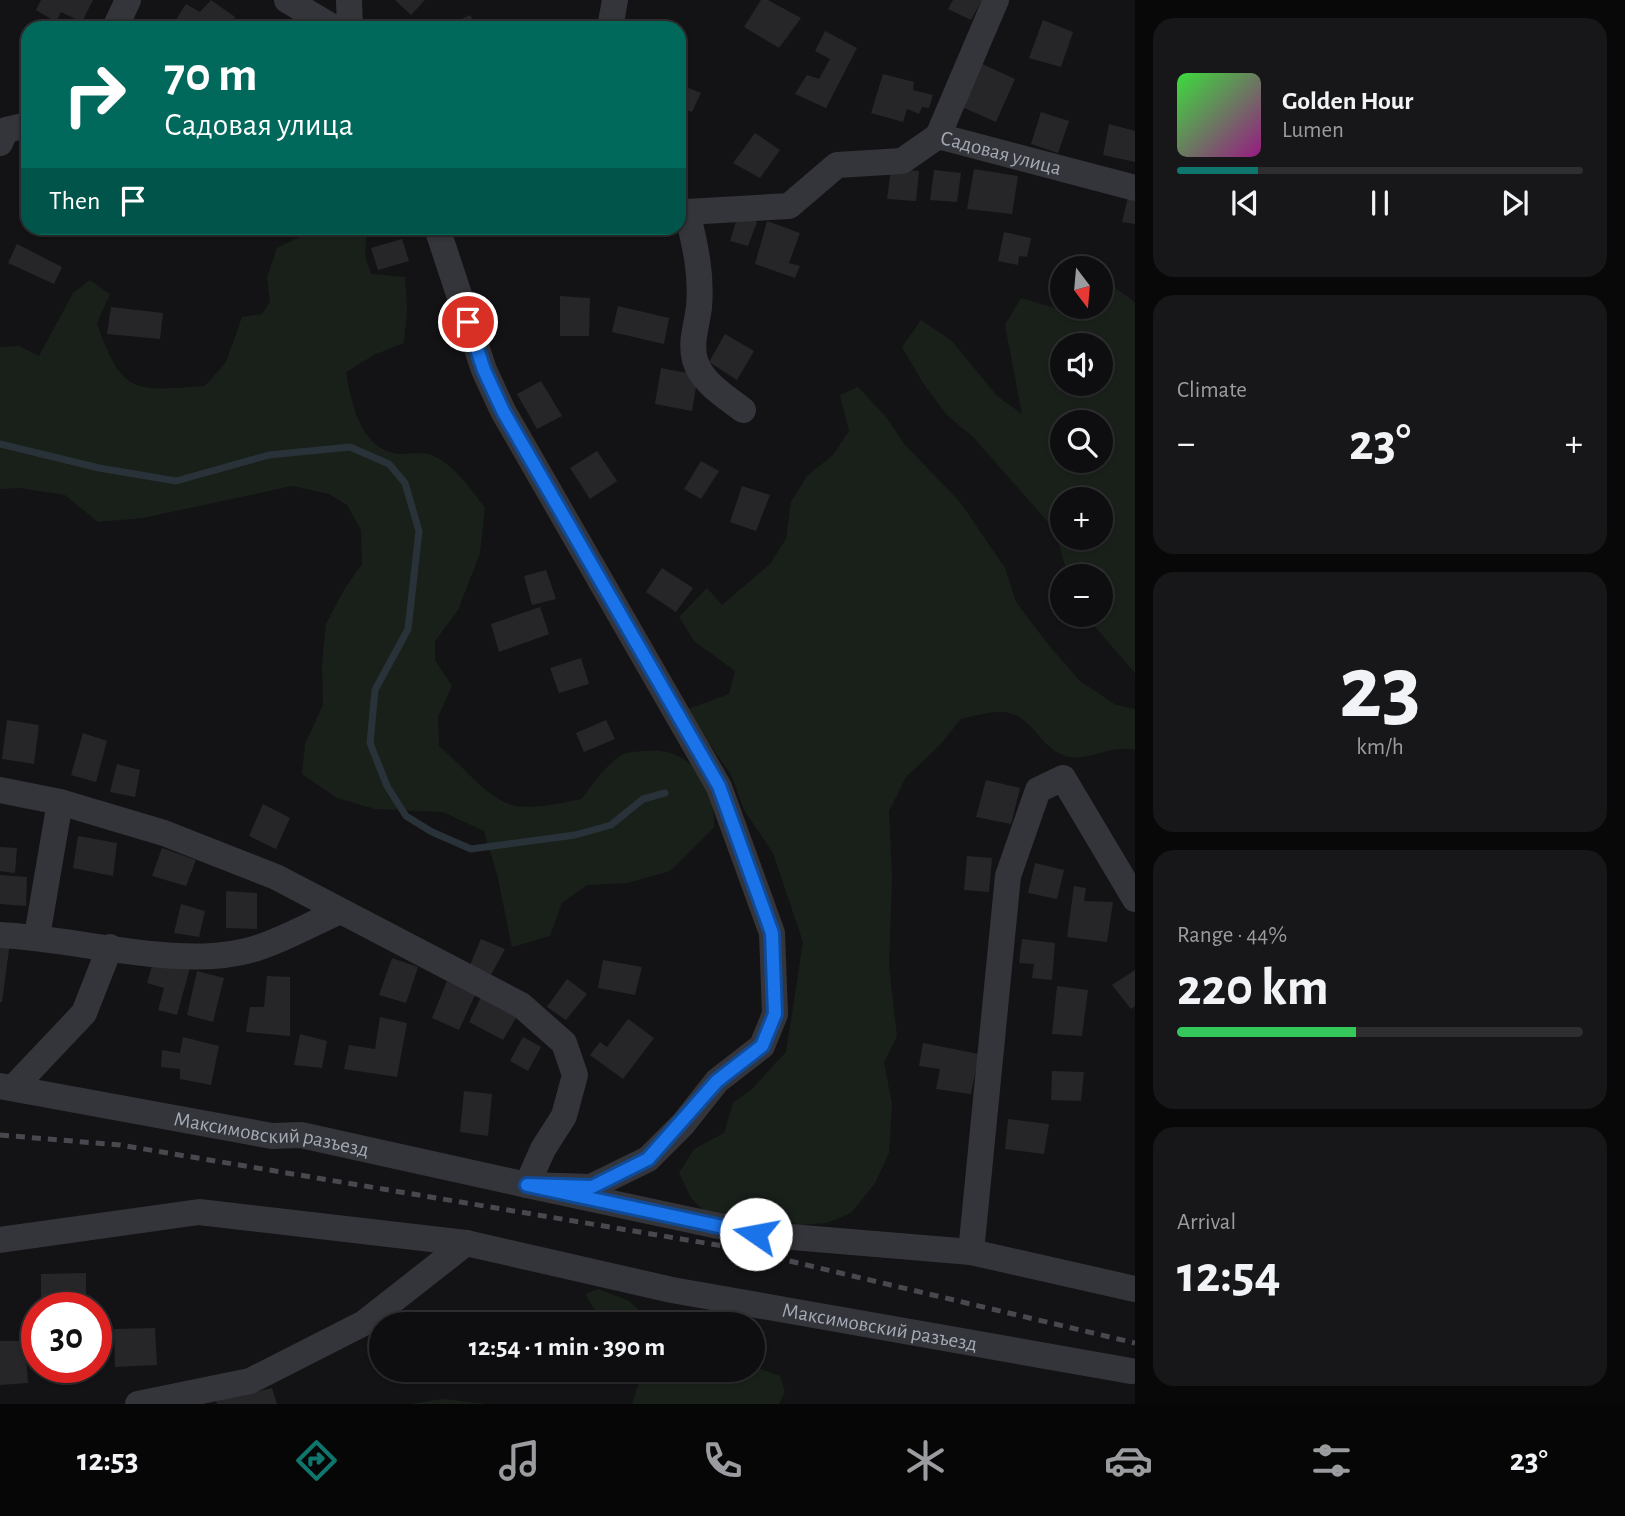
<!DOCTYPE html>
<meta charset="utf-8">
<style>
body{margin:0;font-family:"Alegreya Sans",sans-serif;background:#171719;color:#f1f3f6;height:100vh;display:flex;flex-direction:column;font-size:26px;white-space:nowrap}
*{box-sizing:border-box;margin:0}
p{font-size:23px;color:#9b9c9f}
.icon{flex:none;width:38px;height:38px;fill:none;stroke:currentColor;stroke-width:2;stroke-linecap:round;stroke-linejoin:round}
.map{position:relative;flex:1;overflow:hidden}
.drawer{display:flex;flex-direction:column;gap:18px;padding:18px;background:#080809;width:490px}
.drawer>*{flex:none}
.banner{position:absolute;left:21px;top:21px;width:665px;height:214px;border-radius:21px;box-shadow:0 2px 5px #0004,0 0 0 2px #2e2e30;background:#00695c;color:#fff;overflow:hidden}
.needle{width:46px;rotate:164deg}
.fabs{position:absolute;left:1050px;top:256px;display:grid;gap:14px}
.fabs a{display:grid;place-items:center;width:63px;height:63px;border-radius:50%;background:#0e0e10;box-shadow:0 2px 5px #0004,0 0 0 2px #2e2e30;font-size:35px}
.speed{position:absolute;left:21px;top:1292px;display:flex;gap:14px;font-size:35px;font-weight:700;text-align:center}
.speed>*{display:grid;place-content:center;width:91px;height:91px;border-radius:50%;background:#0e0e10;box-shadow:0 2px 5px #0004,0 0 0 2px #2e2e30;line-height:1}
.speed .limit{border:10px solid #d22;background:#fff;color:#111}
.pin{position:absolute;display:grid;place-items:center;width:60px;height:60px;color:#fff;margin:-30px;border:4px solid #fff;border-radius:50%;box-shadow:0 2px 7px #0007}
.me{position:absolute;width:77px;margin:-38px;rotate:282deg;stroke-linejoin:round;filter:drop-shadow(0 0 5px #0008)}
.turn{display:flex;align-items:center;gap:24px;height:147px;padding:0 28px;font-size:32px}
.turn .icon{width:91px;height:91px;stroke-width:2.5}
.turn b{display:block;font-size:49px;line-height:60px}
.then{display:flex;align-items:center;height:66px;padding:0 28px;background:#0003;gap:14px;font-size:26px}
.big{font-size:52px;font-weight:700;line-height:1.1}
.drawer .card{flex:1;display:flex;flex-direction:column;justify-content:center;gap:10px;min-width:0;padding:0 24px;border-radius:21px;background:#171719}
.drawer .dial{align-items:center;gap:0}
.dial b{font-size:91px;line-height:1}
.song{display:flex;align-items:center;gap:21px}
.cover{width:84px;height:84px;border-radius:10px;background:linear-gradient(135deg,hsl(120 70% 55%),hsl(310 70% 35%))}
.played{height:7px;border-radius:4px;background:linear-gradient(90deg,#0f766e 20%,#2e2e30 20%)}
.keys{display:flex;justify-content:space-around;direction:ltr}
.heat{display:flex;justify-content:space-between;align-items:center;font-size:38px;direction:ltr}
.charge{height:10px;border-radius:5px;background:linear-gradient(90deg,#34c759 44%,#2e2e30 0)}
.trip{position:absolute;left:369px;top:1312px;width:396px;height:70px;border-radius:35px;background:#0e0e10;box-shadow:0 2px 5px #0004,0 0 0 2px #2e2e30;font-weight:700;line-height:70px;text-align:center}
.tabs{display:flex;height:112px;justify-content:space-around;align-items:center;background:#060606;color:#9b9c9f}
.tabs .icon{width:49px;height:49px}
.tabs .current{color:#0f766e}
.tabs b{font-size:32px;color:#f1f3f6}
main{display:flex;flex:1;min-height:0}
.map>svg:first-child{display:block}
</style>
<main>
<div class="map">
<svg width="1135" height="1404" viewBox="0 0 1135 1404">
<rect width="100%" height="100%" fill="#131315"/>
<!-- green -->
<g fill="#19201a" fill-rule="evenodd">
<path d="M317,228H367L365,256L371,274L405,277L407,310L404,343L374,355L346,372C351,401 359,445 393,453C405,456 420,451 431,455C454,464 471,489 485,508L480,553L458,610L435,641V660L452,686L438,717L439,746C460,763 490,802 516,806C537,809 561,803 581,799C593,785 606,764 622,755C628,751 638,752 644,751C690,745 716,785 714,827L670,871L628,883L587,885L562,903L550,936L512,947L497,874L484,831L443,812L375,809L337,798L302,774L305,744L323,705L322,663L326,624L345,588L362,564L361,530L347,505L329,494L292,486L143,518L98,522L65,495L20,488L0,489V347L19,346L39,356L73,293L90,280L110,294L97,323C122,395 133,391 205,386L226,362L242,317L262,314L270,302L267,277L277,248Z"/>
<path d="M1111,285L1135,302V673L1084,614H1101V576H1068L1055,530L974,438L947,415L923,383L902,347L921,320L952,341L997,396L1022,414L1005,325L1021,298L1072,313L1082,306H1101V293ZM1062,345H1101V383H1062ZM1062,422H1101V460H1062ZM1062,499H1101V537H1062Z"/>
<path d="M858,387L886,417L905,445L960,502L1005,568L1016,602L1050,647L1080,681L1116,705L1135,709V750C1112,744 1092,760 1070,757C1039,752 1033,710 999,712C987,712 973,716 961,719L939,746L906,777L889,811L892,877L889,966L897,1036L884,1062L892,1105L889,1153L875,1183L851,1213L827,1223L798,1225L756,1206L730,1216L708,1215L691,1198L679,1173L694,1149L724,1133L733,1103L752,1089L786,1052L803,942L773,853L744,810L731,775L686,710L729,694L735,671L694,641L679,617L707,588L722,605L770,564L786,539L791,502L807,476L833,455L849,431L840,395Z"/>
<path d="M598,1289L629,1301L643,1314V1325C611,1325 602,1324 585,1294Z"/>
<polygon points="758,1368 780,1376 785,1392 779,1404 632,1404 640,1380 627,1370 741,1372"/>
<polygon points="443,1399 487,1404 410,1404"/>
</g>
<g fill="none" stroke-linecap="round" stroke-linejoin="round">
<!-- stream -->
<polyline stroke="#293239" stroke-width="7" points="0,444 99,468 176,481 269,455 350,447 389,464 405,483 419,531 408,629 375,690 370,743 387,786 406,816 432,832 471,849 575,835 611,825 643,799 665,793"/>
</g>
<!-- building -->
<g fill="#262629">
<polygon points="41,0 93,0 82,22 61,12 56,22 36,10"/>
<polygon points="211,0 235,17 228,28 182,28 174,23 186,4 200,12"/>
<polygon points="395,0 425,0 411,15"/>
<polygon points="761,0 768,0 801,18 779,48 744,27"/>
<polygon points="953,0 982,0 971,20 948,9"/>
<polygon points="470,15 477,28 443,28"/>
<polygon points="1043,20 1073,32 1061,67 1029,58"/>
<polygon points="825,31 857,48 826,108 795,94 807,75 819,79 830,59 815,51"/>
<polygon points="28,55 28,74 21,71"/>
<polygon points="980,63 1015,79 996,122 962,107"/>
<polygon points="883,74 914,82 913,90 933,95 929,108 922,107 919,114 907,109 903,122 871,113"/>
<polygon points="679,84 701,93 692,112 679,107"/>
<polygon points="1041,112 1069,121 1058,153 1031,144"/>
<polygon points="1109,124 1135,131 1135,162 1103,155"/>
<polygon points="755,133 780,150 760,178 733,163"/>
<polygon points="891,169 919,171 916,201 887,199"/>
<polygon points="974,169 1018,176 1012,214 967,209"/>
<polygon points="934,170 961,173 957,202 930,200"/>
<polygon points="1129,193 1135,194 1135,224 1122,222"/>
<polygon points="738,215 757,222 748,246 730,241"/>
<polygon points="767,221 800,233 789,263 800,266 795,278 755,264"/>
<polygon points="1004,232 1031,238 1027,257 1019,256 1018,265 998,261"/>
<polygon points="402,239 409,261 378,270 371,248"/>
<polygon points="17,244 62,267 54,284 8,263"/>
<polygon points="560,296 590,298 589,336 560,336"/>
<polygon points="618,306 669,318 664,344 612,332"/>
<polygon points="111,307 163,313 160,339 107,334"/>
<polygon points="725,334 754,351 737,380 709,362"/>
<polygon points="661,368 698,375 692,411 655,404"/>
<polygon points="541,381 562,416 537,429 517,394"/>
<polygon points="597,451 617,481 590,499 570,468"/>
<polygon points="701,461 719,471 701,499 684,489"/>
<polygon points="742,486 770,495 756,531 730,522"/>
<polygon points="662,568 693,588 676,612 646,592"/>
<polygon points="546,570 556,599 532,605 524,576"/>
<polygon points="540,607 549,634 499,652 491,624"/>
<polygon points="581,658 589,684 559,693 550,668"/>
<polygon points="7,720 39,725 34,764 2,759"/>
<polygon points="606,720 615,739 584,752 576,733"/>
<polygon points="83,733 107,741 96,782 71,775"/>
<polygon points="117,764 140,770 135,797 110,792"/>
<polygon points="986,780 1020,788 1011,824 976,817"/>
<polygon points="263,804 290,818 276,849 249,836"/>
<polygon points="78,836 117,843 113,876 73,868"/>
<polygon points="0,847 17,848 15,873 0,871"/>
<polygon points="162,848 196,860 186,886 152,876"/>
<polygon points="967,856 992,858 989,892 964,890"/>
<polygon points="1035,863 1064,870 1057,899 1028,893"/>
<polygon points="0,875 27,877 26,906 0,904"/>
<polygon points="1074,886 1086,888 1084,901 1113,902 1107,942 1067,937"/>
<polygon points="226,891 257,893 257,929 226,928"/>
<polygon points="181,904 205,911 199,937 174,933"/>
<polygon points="481,939 505,949 491,975 470,965"/>
<polygon points="1022,939 1055,943 1052,980 1032,978 1034,964 1019,963"/>
<polygon points="0,941 10,942 2,1002 0,1002"/>
<polygon points="392,958 418,967 406,1003 379,995"/>
<polygon points="154,959 190,968 177,1015 158,1010 164,988 147,983"/>
<polygon points="603,960 642,967 635,995 598,988"/>
<polygon points="1135,970 1135,1006 1131,1009 1112,985"/>
<polygon points="197,971 224,978 213,1022 187,1015"/>
<polygon points="267,976 290,977 290,1036 246,1032 250,1007 264,1007"/>
<polygon points="567,979 587,994 566,1020 547,1007"/>
<polygon points="447,981 475,995 459,1030 432,1018"/>
<polygon points="1057,986 1088,990 1082,1036 1052,1034"/>
<polygon points="481,997 517,1016 503,1040 469,1022"/>
<polygon points="380,1017 407,1023 397,1077 344,1069 349,1045 375,1049"/>
<polygon points="628,1019 654,1038 623,1079 590,1055 600,1042 607,1047"/>
<polygon points="300,1034 327,1041 322,1068 294,1065"/>
<polygon points="183,1037 219,1046 211,1085 180,1079 180,1069 161,1067 162,1050 180,1053"/>
<polygon points="523,1037 541,1047 528,1071 510,1061"/>
<polygon points="923,1043 979,1054 971,1094 936,1089 940,1069 919,1066"/>
<polygon points="1052,1071 1084,1072 1081,1101 1051,1100"/>
<polygon points="464,1091 492,1094 488,1136 460,1132"/>
<polygon points="1008,1119 1049,1124 1044,1154 1005,1149"/>
<polygon points="86,1273 86,1307 41,1307 41,1274"/>
<polygon points="516,1316 570,1318 570,1325 516,1325"/>
<polygon points="478,1317 507,1319 507,1325 478,1325"/>
<polygon points="155,1328 157,1365 115,1367 114,1329"/>
<polygon points="0,1341 25,1341 28,1383 0,1385"/>
<polygon points="49,1367 80,1367 81,1375 49,1377"/>
<polygon points="405,1370 422,1370 408,1376"/>
<polygon points="591,1370 608,1370 608,1374 591,1373"/>
<polygon points="272,1388 277,1404 217,1404 216,1401"/>
</g>
<g fill="none" stroke-linecap="round" stroke-linejoin="round">
<!-- minor -->
<g stroke="#34353a" stroke-width="26">
<polyline points="287,0 334,28"/>
<polyline points="349,0 350,28"/>
<polyline points="115,28 128,0"/>
<polyline points="610,28 615,0"/>
<polyline points="938,136 996,0"/>
<polyline points="0,143 6,130 28,125"/>
<path id="s1" d="M679,209L687,212L789,206L837,165L902,161L938,136L1135,188"/>
<path d="M687,212C695,244 702,274 699,307C697,325 690,342 695,360C701,382 726,397 743,410"/>
<polyline points="0,790 60,802 164,833 276,877 521,1005 564,1043 575,1075 564,1116 543,1149 527,1185 756,1234 971,1252 1135,1289"/>
<path d="M0,935C79,938 186,973 260,947C287,938 313,923 338,912"/>
<polyline points="37,936 60,802"/>
<path id="s2" d="M0,1086L272,1136L301,1135L527,1185L591,1187L648,1159L683,1124L717,1081L762,1046L775,1014L772,933L719,787L503,411L484,370L437,228"/>
<polyline points="14,1087 84,1013 110,947"/>
<path id="s3" d="M0,1240L199,1212L466,1243L672,1290L1131,1371"/>
<polyline points="971,1252 1008,876 1038,790 1063,778 1135,899"/>
<polyline points="138,1404 250,1381 364,1323 466,1243"/>
</g>
<!-- rail -->
<polyline stroke="#47494f" stroke-width="5" stroke-dasharray="9 7" stroke-linecap="butt" points="0,1135 120,1145 735,1248 1135,1343"/>
</g>
<g fill="none" stroke-linecap="round" stroke-linejoin="round">
<!-- route casing -->
<g stroke="#114b97" stroke-width="18">
<polyline id="route" points="468,322 484,370 503,411 719,786 772,933 775,1014 762,1046 717,1081 648,1159 592,1187 527,1185 756,1234"/>
</g>
<!-- route -->
<use href="#route" stroke="#1a73e8" stroke-width="12"/>
</g>
<g text-anchor="middle" dominant-baseline="central" stroke-width="7" stroke-linejoin="round" paint-order="stroke">
<!-- street labels -->
<g font-size="21" fill="#a4aab5" stroke="#0e0e10">
<text stroke="none"><textPath href="#s1" startOffset="348">Садовая улица</textPath></text>
<text stroke="none"><textPath href="#s2" startOffset="276">Максимовский разъезд</textPath></text>
<text stroke="none"><textPath href="#s3" startOffset="892">Максимовский разъезд</textPath></text>
</g>
</g>
</svg>
<div class="fabs">
<a><svg class="needle" viewBox="-14 -14 28 28"><path d="M0-13l5 13h-10z" fill="#e53935"/><path d="M0 13l5-13h-10z" fill="#9b9c9f"/></svg></a>
<a><svg class="icon" aria-label="sound" viewBox="0 0 24 24"><path d="M4 9h4l5-4v14l-5-4H4zM17 9q2 3 0 6"/></svg></a>
<a><svg class="icon" aria-label="search" viewBox="0 0 24 24"><circle cx="10" cy="10" r="6"/><path d="M15 15l6 6"/></svg></a>
<a>+</a>
<a>−</a>
</div>
<div class="speed"><div class="limit">30</div></div>
<div class="pin" style="left:468px;top:322px;background:#d93025"><svg class="icon" aria-label="arrive" viewBox="0 0 24 24"><path d="M6 21V4h12l-3 4 3 4H6"/></svg></div>
<svg class="me" style="left:756px;top:1234px" viewBox="-20 -20 40 40"><circle r="19" fill="#fff"/><path d="M0-13L10 11 0 6-10 11z" fill="#1a73e8"/></svg>
<div class="trip">12:54 · 1 min · 390 m</div>
<div class="banner">
<div class="turn"><svg class="icon" aria-label="right" viewBox="0 0 24 24"><path d="M7 20v-9h11M14 6l5 5-5 5"/></svg><div><b>70 m</b>Садовая улица</div></div>
<div class="then">Then<svg class="icon" aria-label="arrive" viewBox="0 0 24 24"><path d="M6 21V4h12l-3 4 3 4H6"/></svg></div>
</div>
</div>
<section class="drawer">
<div class="card">
<div class="song"><i class="cover"></i><div><b>Golden Hour</b><p>Lumen</p></div></div>
<div class="played"></div>
<div class="keys"><svg class="icon" aria-label="previous" viewBox="0 0 24 24"><path d="M18 5L8 12l10 7zM5 5v14"/></svg><svg class="icon" aria-label="pause" viewBox="0 0 24 24"><path d="M8 5v14M16 5v14"/></svg><svg class="icon" aria-label="next" viewBox="0 0 24 24"><path d="M6 5l10 7-10 7zM19 5v14"/></svg></div>
</div>
<div class="card"><p>Climate</p>
<div class="heat"><a>−</a><b class="big">23°</b><a>+</a></div>
</div>
<div class="card dial"><b>23</b><p>km/h</p></div>
<div class="card"><p>Range · 44%</p><b class="big">220 km</b><div class="charge"></div></div>
<div class="card"><p>Arrival</p><b class="big">12:54</b></div>
</section>
</main>
<nav class="tabs">
<b>12:53</b>
<svg class="icon current" aria-label="directions" viewBox="0 0 24 24"><path d="M12 3l9 9-9 9-9-9zM9 14v-3h6M13 9l2 2-2 2"/></svg>
<svg class="icon" aria-label="music" viewBox="0 0 24 24"><path d="M9 18V5l10-2v13"/><circle cx="6" cy="18" r="3"/><circle cx="16" cy="16" r="3"/></svg>
<svg class="icon" aria-label="phone" viewBox="0 0 24 24"><path d="M5 4h4l2 5-3 2q2 4 5 5l2-3 5 2v4C11 20 4 13 5 4z"/></svg>
<svg class="icon" aria-label="climate" viewBox="0 0 24 24"><path d="M12 3v18M4 7l16 10M4 17L20 7"/></svg>
<svg class="icon" aria-label="car" viewBox="0 0 24 24"><path d="M5 17H2v-5l4-1 3-4h7l3 4 3 1v5h-3M9 17h6M6 11h13"/><circle cx="7" cy="17" r="2"/><circle cx="17" cy="17" r="2"/></svg>
<svg class="icon" aria-label="filters" viewBox="0 0 24 24"><path d="M4 7h16M4 17h16"/><circle cx="9" cy="7" r="2"/><circle cx="15" cy="17" r="2"/></svg>
<b>23°</b>
</nav>
